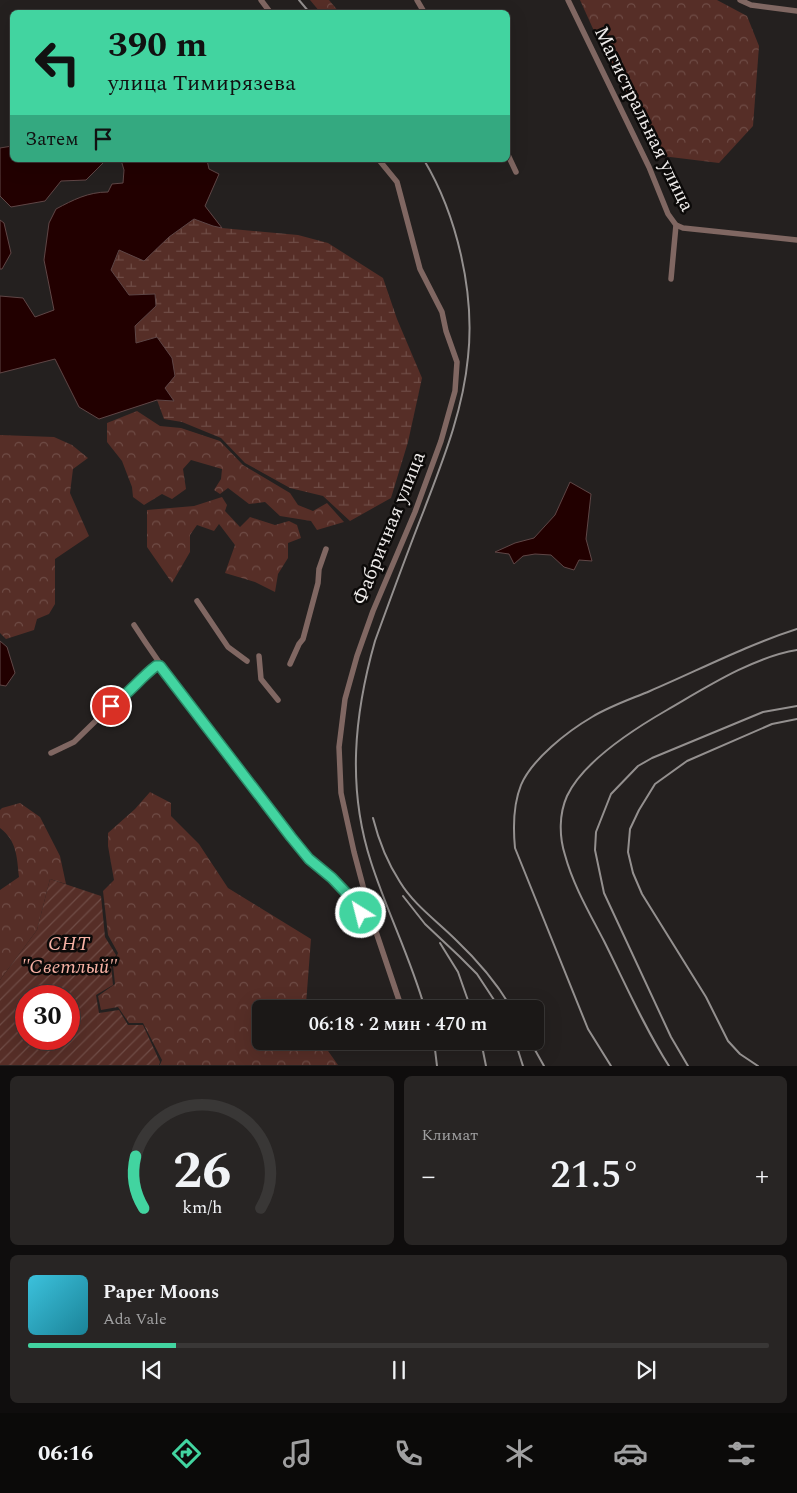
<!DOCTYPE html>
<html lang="ru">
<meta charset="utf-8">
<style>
body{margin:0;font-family:Spectral,serif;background:#282524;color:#f1f3f6;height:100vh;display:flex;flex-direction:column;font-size:19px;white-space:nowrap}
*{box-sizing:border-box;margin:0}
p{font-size:16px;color:#a0a0a1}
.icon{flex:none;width:28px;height:28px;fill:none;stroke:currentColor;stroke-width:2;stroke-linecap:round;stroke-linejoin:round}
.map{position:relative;height:1066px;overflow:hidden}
.panel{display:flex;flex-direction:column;gap:10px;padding:10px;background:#0f0d0d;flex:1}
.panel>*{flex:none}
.banner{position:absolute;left:10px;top:10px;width:500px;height:152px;border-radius:8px;box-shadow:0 5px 20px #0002,0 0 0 1px #393736;background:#42d4a0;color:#111;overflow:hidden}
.speed{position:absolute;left:15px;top:985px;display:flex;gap:10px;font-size:25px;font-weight:700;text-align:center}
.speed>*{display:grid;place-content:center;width:65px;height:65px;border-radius:50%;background:#1b1817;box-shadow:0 5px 20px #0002,0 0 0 1px #393736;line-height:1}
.speed .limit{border:8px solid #d22;background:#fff;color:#111}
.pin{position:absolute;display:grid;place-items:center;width:42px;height:42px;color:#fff;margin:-21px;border:2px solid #fff;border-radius:50%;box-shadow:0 1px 5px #0007}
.me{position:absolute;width:55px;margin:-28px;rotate:324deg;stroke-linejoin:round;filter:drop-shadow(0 0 4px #0008)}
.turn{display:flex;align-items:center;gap:18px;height:105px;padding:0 15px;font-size:22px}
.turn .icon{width:65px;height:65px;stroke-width:2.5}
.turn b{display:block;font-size:35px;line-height:42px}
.then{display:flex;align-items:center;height:48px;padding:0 15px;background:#0003;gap:10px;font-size:19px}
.big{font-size:38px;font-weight:600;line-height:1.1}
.panel .widget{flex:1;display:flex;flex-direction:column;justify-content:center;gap:8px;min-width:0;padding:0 18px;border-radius:8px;background:#282524}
.panel .dial{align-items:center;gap:0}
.dial svg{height:130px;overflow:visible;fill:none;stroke:#393736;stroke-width:7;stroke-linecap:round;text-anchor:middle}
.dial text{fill:#f1f3f6;stroke:none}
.song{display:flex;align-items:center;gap:15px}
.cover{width:60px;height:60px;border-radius:8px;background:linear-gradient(135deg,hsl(190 70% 55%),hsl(190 70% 35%))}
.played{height:5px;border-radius:2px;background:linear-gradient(90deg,#42d4a0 20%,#393736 20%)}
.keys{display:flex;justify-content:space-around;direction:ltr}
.heat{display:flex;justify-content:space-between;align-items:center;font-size:28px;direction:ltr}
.panel .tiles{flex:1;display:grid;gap:10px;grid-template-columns:1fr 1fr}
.widget:last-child{grid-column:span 2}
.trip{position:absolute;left:252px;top:1000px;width:292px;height:50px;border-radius:8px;background:#1b1817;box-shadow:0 5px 20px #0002,0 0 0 1px #393736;font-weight:600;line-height:50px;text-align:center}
.dock{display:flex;height:80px;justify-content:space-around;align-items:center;background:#0b0a09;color:#a0a0a1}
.dock .icon{width:35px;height:35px}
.dock .on{color:#42d4a0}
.dock b{font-size:22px;color:#f1f3f6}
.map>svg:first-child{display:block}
</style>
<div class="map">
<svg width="797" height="1066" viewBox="0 0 797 1066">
<defs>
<pattern id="forest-crowns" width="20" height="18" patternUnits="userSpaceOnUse" patternTransform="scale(1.25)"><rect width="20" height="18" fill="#562e27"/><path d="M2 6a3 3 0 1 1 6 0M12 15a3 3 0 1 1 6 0" fill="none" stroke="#6f4c46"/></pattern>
<pattern id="wetland-marsh" width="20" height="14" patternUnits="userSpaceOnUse" patternTransform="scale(1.25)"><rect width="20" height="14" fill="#562e27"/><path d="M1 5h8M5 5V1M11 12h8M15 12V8" fill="none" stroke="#6f4c46"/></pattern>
<pattern id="garden-furrows" width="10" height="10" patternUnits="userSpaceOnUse" patternTransform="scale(1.25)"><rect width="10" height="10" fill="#562e27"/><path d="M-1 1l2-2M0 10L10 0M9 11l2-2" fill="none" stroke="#6f4c46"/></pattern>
</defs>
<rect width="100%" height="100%" fill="#24201f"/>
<!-- forest -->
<g fill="url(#forest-crowns)">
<polygon points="310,0 329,0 339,12 320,12"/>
<polygon points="580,0 717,0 747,16 759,46 753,126 719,163 662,156 599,42"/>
<polygon points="137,411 160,426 181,428 220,441 243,465 290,493 298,505 313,511 327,503 344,522 317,530 311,521 280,516 265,502 249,504 228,488 220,494 214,490 221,479 222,469 191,460 183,469 186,489 172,499 162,494 144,505 133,497 132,487 122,461 107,442 107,423"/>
<polygon points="0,435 54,437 72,445 88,458 73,469 70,493 89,536 55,559 55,604 49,614 37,619 34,630 6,639 0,633"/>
<polygon points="222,497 227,505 225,511 240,527 250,517 275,525 289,521 297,525 301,538 288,543 288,558 278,574 275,592 255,582 225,573 235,545 219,524 214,531 197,525 190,535 190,552 172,583 147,547 147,510 194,506"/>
<polygon points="150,792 171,803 171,816 199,844 228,888 311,939 306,1004 308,1009 261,1009 261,1041 321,1041 338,1065 160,1065 162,1060 143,1023 129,1023 118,1007 101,1010 98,996 115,984 113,965 118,953 108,935 103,891 114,880 108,846 108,833 135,809"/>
<path d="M20,803L40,817L60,856L66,884L50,879L37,930L0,980V890L19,877C17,857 17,841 0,828V810L2,808Z"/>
</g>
<!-- wetland -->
<polygon fill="url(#wetland-marsh)" points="194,219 213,226 222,228 298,235 328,243 383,278 397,319 422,378 408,442 391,498 350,521 323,496 290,488 245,463 221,438 182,422 164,419 157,400 174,401 165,388 157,337 136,343 135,326 156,306 155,294 129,295 111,270 120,249 169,237"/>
<!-- garden -->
<path fill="url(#garden-furrows)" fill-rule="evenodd" d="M50,879L101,896L105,937L116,955L111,965L113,985L96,995L99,1013L119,1010L128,1025H143L160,1062L159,1065H0V980L37,930ZM26,996H69V1039H26Z"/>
<!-- water -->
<g fill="#200" stroke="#5f4646">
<polygon points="12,146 12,160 106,160 86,180 61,181 45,201 11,207 0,196 0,148"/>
<path d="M121,160H207L209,169L219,174L205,206L222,228L213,226L194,219L169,237L144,261L119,250L111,270L129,295L155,294L156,306L135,326L136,343L157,337L172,358L175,376L165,388L174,401L157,400L99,419L79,407L55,359L0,373V296L23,298L35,317L54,310L44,260L49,223L56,209C73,200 88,192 108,192L112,184L123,183L124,170Z"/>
<polygon points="0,220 4,223 11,253 2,269 0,269"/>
<polygon points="570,482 591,494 586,539 592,561 579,560 574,570 564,567 551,555 535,554 523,556 514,564 509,554 495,552 515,543 534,538 555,515"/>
<polygon points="0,641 7,647 15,673 6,686 0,685"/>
</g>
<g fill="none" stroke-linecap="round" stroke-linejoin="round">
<!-- minor -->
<g stroke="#806762" stroke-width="5.5">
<polyline points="261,0 270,12"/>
<polyline points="417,0 424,12"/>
<polyline points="568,0 649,167 668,214 676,225 683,228 797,240"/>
<polyline points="740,0 751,5 797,11"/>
<polyline points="508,155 516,172"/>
<polyline points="379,160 397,182 420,269 442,312 446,331 457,362 455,391 441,441 415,512 373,611 357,656 345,699 339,747 341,793 354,852 372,920 402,1009"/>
<polyline points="671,279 676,225"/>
<polyline points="197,601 228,647 247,661"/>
<path d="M134,625C182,699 238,766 291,837L309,859L332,878L351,898L361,913L372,920"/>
<polyline points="259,656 261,679 278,700"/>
<polyline points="290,664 299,644 303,639 318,583 319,569 326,549"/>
<polyline points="51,753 74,742 111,706 122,699 144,674 156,665 161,666"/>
</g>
<!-- rail -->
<g stroke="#94908f" stroke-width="2">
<polyline points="299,0 309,12"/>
<path d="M424,160C457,215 475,293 468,357C463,411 443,460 424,510C407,553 391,597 375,641C354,715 347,788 371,862C387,912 411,959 425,1009"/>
<path d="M373,818C379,842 387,862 400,882C414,905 437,921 456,940C477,960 497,983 512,1009"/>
<polyline points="403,896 425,924 459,956 477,974 500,1009"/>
<polyline points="440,943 458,972 471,1009"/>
<polyline points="434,1041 437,1066"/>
<polyline points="481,1041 486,1066"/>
<polyline points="515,1041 523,1066"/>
<polyline points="530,1041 544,1066"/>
<path d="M611,1066L588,1029L515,848C513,827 513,805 521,785C532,759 568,731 592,717C610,706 631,699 650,691C699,670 747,645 797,629"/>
<path d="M669,1066C644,1027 625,983 604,941C590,914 573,885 565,855C559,836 559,814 567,796C583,762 634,729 667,710C705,688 753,657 797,650"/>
<polyline points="688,1066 671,1037 604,893 595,850 596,832 611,794 638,766 652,758 763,712 797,706"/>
<polyline points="758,1066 740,1054 728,1041 706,997 642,894 633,873 628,852 630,829 639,810 655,784 687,761 772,724 797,719"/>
</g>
</g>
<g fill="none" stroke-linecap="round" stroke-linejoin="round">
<!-- route casing -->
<g stroke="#2b8a68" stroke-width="12">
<path id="route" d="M111,706C128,695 140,678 156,666H160L291,837L309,859L332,878L351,898L361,913"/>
</g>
<!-- route -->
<use href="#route" stroke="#42d4a0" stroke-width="9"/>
</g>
<g text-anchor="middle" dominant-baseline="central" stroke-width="5" stroke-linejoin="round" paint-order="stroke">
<!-- street labels -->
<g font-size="20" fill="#eeebea" stroke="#0c0a09">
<text transform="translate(644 119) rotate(64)">Магистральная улица</text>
<text transform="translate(389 528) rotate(-68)">Фабричная улица</text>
</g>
<!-- park labels -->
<g font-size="20" font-style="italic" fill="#f7b1a4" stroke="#0c0a09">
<text x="69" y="944">СНТ<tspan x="69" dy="23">"Светлый"</tspan></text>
</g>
</g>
</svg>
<div class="speed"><div class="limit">30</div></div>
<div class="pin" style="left:111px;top:706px;background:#d93025"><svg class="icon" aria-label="arrive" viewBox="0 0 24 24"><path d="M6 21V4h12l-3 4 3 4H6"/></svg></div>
<svg class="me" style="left:361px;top:913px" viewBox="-20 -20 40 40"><circle r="17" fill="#42d4a0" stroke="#fff" stroke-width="3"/><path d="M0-11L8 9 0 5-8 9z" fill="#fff"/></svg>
<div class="trip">06:18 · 2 мин · 470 m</div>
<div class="banner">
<div class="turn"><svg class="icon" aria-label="left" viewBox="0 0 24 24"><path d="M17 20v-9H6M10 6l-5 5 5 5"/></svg><div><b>390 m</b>улица Тимирязева</div></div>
<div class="then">Затем<svg class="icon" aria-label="arrive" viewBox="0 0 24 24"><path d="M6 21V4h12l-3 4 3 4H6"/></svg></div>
</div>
</div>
<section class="panel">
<div class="tiles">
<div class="widget dial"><svg viewBox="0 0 100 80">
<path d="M14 69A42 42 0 1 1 86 69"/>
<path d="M14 69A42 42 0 0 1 9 37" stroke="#42d4a0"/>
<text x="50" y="56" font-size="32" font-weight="700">26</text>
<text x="50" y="72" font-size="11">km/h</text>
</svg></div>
<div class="widget"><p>Климат</p>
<div class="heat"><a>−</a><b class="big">21.5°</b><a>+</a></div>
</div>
<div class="widget">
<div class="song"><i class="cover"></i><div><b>Paper Moons</b><p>Ada Vale</p></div></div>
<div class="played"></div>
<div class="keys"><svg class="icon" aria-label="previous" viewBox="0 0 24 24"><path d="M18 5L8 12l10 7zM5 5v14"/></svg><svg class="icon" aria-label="pause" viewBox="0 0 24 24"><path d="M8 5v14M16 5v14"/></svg><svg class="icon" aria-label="next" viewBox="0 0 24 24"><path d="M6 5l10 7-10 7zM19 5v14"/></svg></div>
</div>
</div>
</section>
<nav class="dock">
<b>06:16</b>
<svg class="icon on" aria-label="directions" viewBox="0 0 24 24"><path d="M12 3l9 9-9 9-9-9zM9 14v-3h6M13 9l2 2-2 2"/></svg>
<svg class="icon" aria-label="music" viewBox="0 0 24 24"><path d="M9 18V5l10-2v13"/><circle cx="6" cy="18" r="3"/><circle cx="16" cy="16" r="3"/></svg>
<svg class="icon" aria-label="phone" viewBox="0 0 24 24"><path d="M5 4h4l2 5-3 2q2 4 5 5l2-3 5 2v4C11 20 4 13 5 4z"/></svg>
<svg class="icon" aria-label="climate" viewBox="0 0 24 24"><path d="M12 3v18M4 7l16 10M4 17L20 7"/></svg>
<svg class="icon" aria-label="car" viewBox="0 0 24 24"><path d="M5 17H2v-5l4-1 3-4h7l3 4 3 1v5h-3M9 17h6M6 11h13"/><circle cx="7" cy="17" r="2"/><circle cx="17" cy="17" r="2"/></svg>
<svg class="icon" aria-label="filters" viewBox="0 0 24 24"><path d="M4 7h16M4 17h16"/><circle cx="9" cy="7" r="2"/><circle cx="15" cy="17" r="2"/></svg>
</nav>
